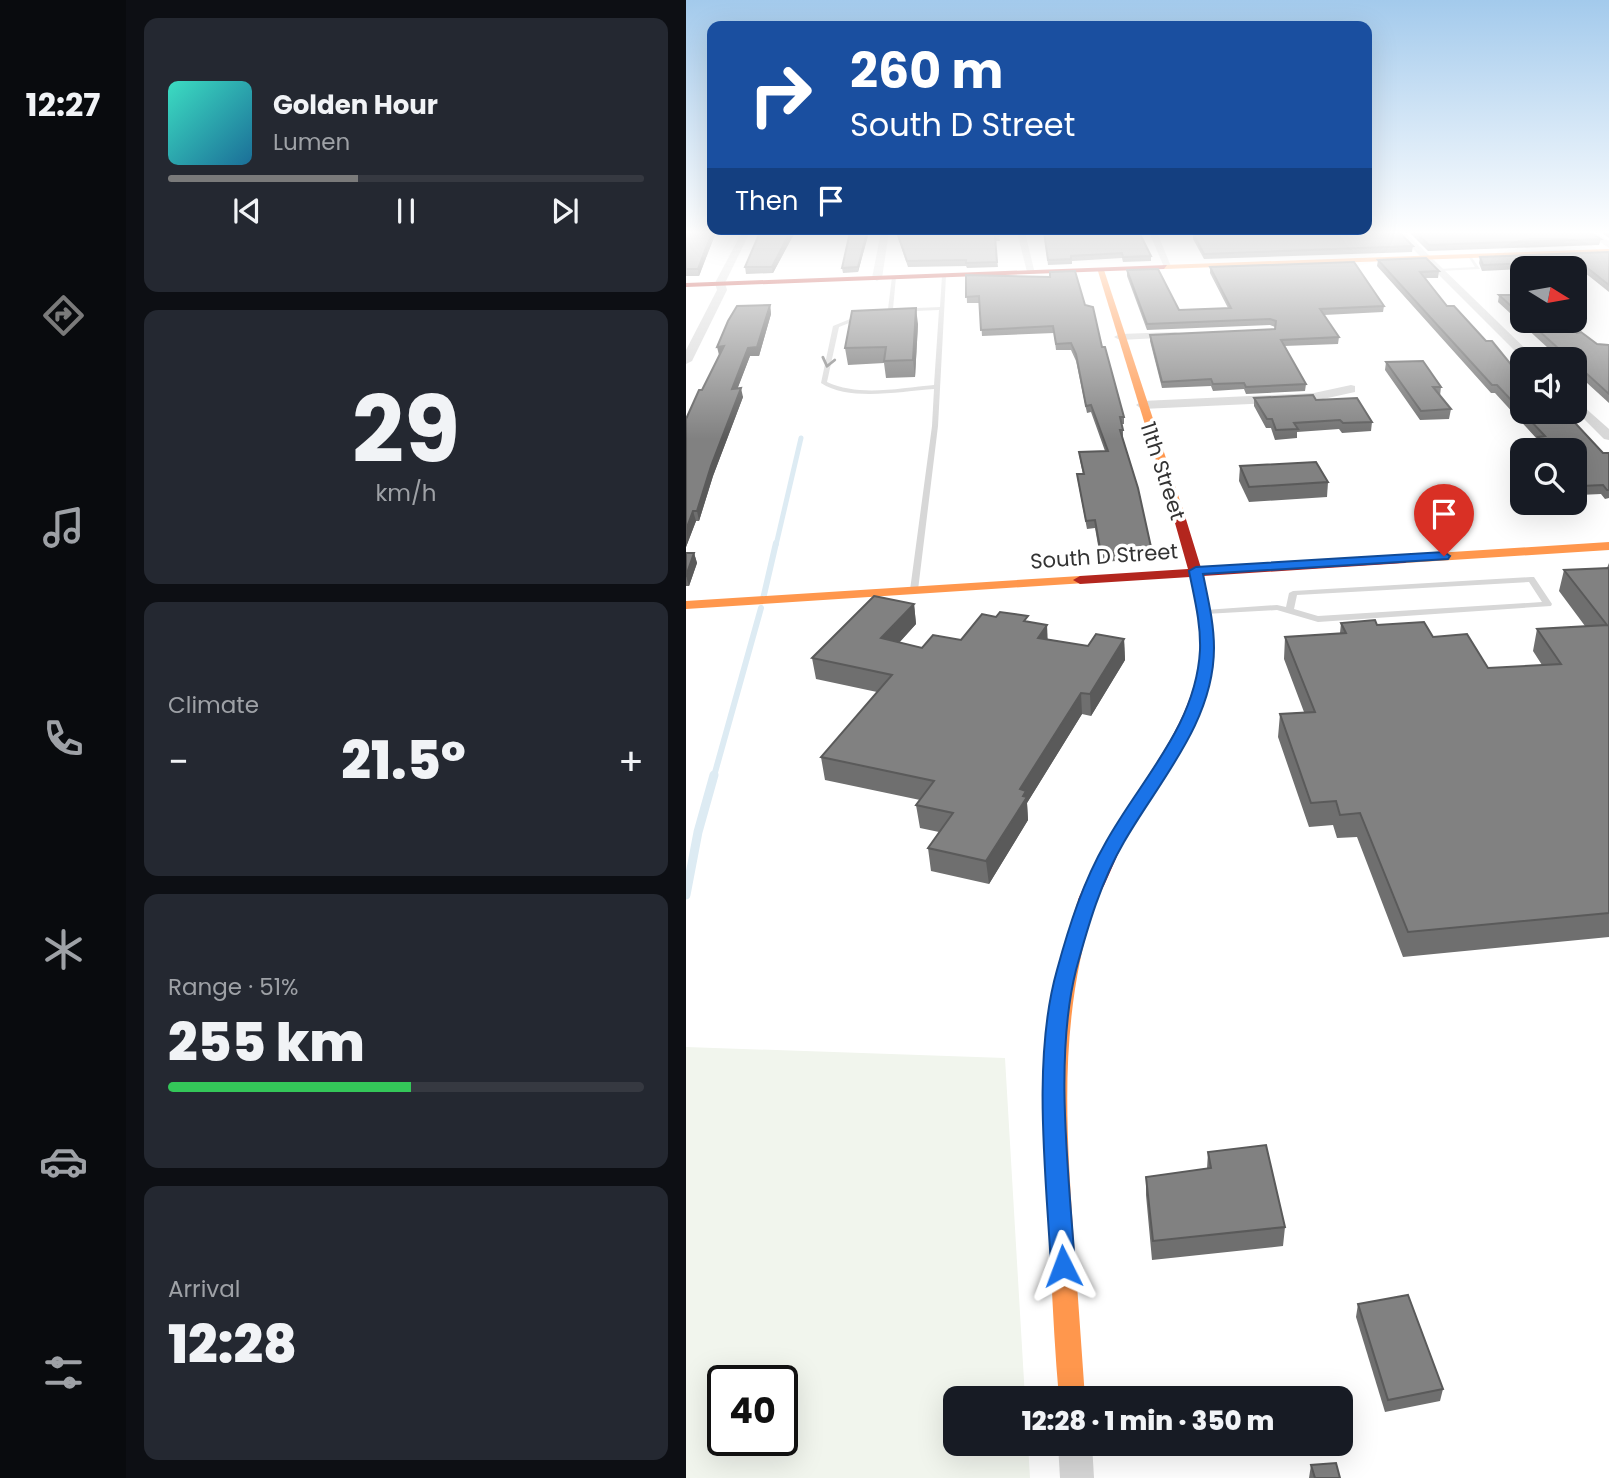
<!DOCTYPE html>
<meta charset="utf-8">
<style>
body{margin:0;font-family:Poppins,sans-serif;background:#242831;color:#f1f3f6;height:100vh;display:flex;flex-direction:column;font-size:26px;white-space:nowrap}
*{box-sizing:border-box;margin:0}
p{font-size:23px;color:#9ea1a6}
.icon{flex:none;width:38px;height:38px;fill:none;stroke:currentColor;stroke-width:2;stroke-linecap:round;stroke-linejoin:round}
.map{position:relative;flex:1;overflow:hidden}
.drawer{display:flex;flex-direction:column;gap:18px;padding:18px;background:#0d0f14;width:560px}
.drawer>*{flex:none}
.top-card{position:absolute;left:21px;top:21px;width:665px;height:214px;border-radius:14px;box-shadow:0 7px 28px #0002;background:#1a4fa0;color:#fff;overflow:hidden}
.needle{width:46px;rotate:101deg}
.controls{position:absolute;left:824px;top:256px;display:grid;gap:14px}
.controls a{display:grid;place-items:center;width:77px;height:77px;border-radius:14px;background:#171b24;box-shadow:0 7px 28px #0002;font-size:35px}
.speed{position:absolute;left:21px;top:1365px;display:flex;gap:14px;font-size:35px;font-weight:700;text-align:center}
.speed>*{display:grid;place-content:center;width:91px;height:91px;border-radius:50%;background:#171b24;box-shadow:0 7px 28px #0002;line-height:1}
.speed .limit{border:4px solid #111;border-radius:10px;background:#fff;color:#111}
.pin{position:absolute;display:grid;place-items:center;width:60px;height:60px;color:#fff;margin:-72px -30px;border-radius:50% 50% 50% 0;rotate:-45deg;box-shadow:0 0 7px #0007}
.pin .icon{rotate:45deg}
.me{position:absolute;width:77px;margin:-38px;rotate:357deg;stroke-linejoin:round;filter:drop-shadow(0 0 5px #0008)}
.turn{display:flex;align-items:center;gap:24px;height:147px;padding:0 28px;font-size:32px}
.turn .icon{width:91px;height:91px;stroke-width:2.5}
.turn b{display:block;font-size:49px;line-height:60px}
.then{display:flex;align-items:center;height:66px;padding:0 28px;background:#0003;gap:14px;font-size:26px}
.big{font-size:52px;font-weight:800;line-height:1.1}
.drawer .tile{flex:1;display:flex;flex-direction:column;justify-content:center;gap:10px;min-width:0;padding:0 24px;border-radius:14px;background:#242831}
.drawer .dial{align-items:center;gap:0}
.dial b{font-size:91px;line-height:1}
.song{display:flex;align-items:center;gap:21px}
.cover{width:84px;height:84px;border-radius:10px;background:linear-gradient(135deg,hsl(170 70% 55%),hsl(200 70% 35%))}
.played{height:7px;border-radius:4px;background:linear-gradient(90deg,#7a7a7a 40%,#363941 40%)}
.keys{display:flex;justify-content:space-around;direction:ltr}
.heat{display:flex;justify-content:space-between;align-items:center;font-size:38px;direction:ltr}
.charge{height:10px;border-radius:5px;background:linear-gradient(90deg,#34c759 51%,#363941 0)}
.trip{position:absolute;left:257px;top:1386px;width:410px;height:70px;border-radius:14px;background:#171b24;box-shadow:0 7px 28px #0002;font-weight:800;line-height:70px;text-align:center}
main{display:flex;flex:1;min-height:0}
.dock{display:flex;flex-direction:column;width:126px;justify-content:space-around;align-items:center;background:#090b0e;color:#9ea1a6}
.dock .icon{width:49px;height:49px}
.dock .selected{color:#7a7a7a}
.dock b{font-size:32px;color:#f1f3f6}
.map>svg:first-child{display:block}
</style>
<main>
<nav class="dock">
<b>12:27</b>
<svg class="icon selected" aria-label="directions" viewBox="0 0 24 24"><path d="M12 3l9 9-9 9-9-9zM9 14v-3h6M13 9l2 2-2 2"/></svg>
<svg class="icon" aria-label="music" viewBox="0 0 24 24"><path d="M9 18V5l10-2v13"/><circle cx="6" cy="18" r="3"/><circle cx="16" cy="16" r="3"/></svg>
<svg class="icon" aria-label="phone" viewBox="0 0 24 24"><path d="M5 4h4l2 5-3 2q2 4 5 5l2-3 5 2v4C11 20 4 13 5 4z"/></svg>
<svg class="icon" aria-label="climate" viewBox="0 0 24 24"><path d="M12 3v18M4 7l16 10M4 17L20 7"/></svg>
<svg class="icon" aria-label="car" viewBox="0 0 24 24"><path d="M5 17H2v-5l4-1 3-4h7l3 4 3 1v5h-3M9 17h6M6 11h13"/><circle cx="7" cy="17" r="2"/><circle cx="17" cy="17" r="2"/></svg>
<svg class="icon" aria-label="filters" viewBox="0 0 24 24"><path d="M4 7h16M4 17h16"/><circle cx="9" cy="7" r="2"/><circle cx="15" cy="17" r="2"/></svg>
</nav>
<section class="drawer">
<div class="tile">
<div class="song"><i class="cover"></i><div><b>Golden Hour</b><p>Lumen</p></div></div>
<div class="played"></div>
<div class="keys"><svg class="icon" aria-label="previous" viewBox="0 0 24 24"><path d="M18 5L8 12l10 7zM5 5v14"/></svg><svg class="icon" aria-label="pause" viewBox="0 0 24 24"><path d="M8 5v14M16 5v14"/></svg><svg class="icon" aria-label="next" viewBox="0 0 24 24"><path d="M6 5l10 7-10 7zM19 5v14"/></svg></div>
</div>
<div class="tile dial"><b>29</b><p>km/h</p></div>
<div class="tile"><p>Climate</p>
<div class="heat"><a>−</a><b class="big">21.5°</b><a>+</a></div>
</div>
<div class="tile"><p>Range · 51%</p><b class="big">255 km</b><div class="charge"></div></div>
<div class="tile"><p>Arrival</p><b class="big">12:28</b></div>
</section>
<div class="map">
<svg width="923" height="1478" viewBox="0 0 923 1478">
<rect width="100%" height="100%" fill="#fff"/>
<!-- green -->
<path fill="#f1f5ed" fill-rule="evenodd" d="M0,1047L319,1058L339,1398H270V1444H342L344,1478H0ZM37,1381H96V1440H37Z"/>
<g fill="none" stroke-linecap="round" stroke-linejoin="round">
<!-- stream-far2 -->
<polyline stroke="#ddebf3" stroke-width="5" points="90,545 115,438"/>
<!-- stream-far1 -->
<g stroke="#ddebf3" stroke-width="6">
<polyline points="77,599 90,543"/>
<polyline points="28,776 75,608"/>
</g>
<!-- stream -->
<polyline stroke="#ddebf3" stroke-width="9" points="0,895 12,832 28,775"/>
<!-- lane -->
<g fill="#d7d7d7" fill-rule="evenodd">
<polygon points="784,255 794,269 753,271 751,270 753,269 789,267 782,256"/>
<path d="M258,275L260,276L252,426L232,590L228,592L224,590L246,426L248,389C215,391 164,402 135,383L147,326L174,315L177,317L176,318L153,327L141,382C173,397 214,388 248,385L253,310L204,312L188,315L185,313L202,309L206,277L208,276L210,277L207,309L254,307L256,276Z"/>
<path d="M845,577H848L866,604L865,606L632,622L591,610L519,614L515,612L519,610L591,605L600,607L603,593L607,591ZM843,582L856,602L632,616L608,609L611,595Z"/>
</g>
<!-- street -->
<g fill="#d7d7d7" fill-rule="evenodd">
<polygon points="56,232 64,232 39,283 41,290 6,361 0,364 0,350 31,290 29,283"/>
<polygon points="195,232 203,232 196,278 191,281 186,278"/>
<polygon points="331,232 339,232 349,274 341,272"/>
<polygon points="463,232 471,232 486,269 478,267"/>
<polygon points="710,232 719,232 850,359 837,359"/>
<polygon points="899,232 909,232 923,241 923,248"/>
<polygon points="489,332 493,333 493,337 434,340 428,337 434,334"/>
<polygon points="665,385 669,386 669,392 628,401 456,409 450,405 456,401 628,393"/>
<polygon points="889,399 923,429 923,440 918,439 889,410"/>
<polygon points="372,1444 406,1444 408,1478 374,1478"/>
</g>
<!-- slow -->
<g fill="#ff974d" fill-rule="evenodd">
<polygon points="923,249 923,253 478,269 474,267 478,265"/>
<polygon points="411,268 418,270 499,516 497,519 489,519 487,516"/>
<polygon points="923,542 923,550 719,563 713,559 719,555"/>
<polygon points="394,576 401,580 399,583 0,609 0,601"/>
<path d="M401,893L408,895L410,900C374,1013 379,1111 387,1228C391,1284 395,1341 399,1398H373C368,1343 366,1288 363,1233C357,1114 353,1014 392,900L394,895Z"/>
</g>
<!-- jam -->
<g fill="#b3261e" fill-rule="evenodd">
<polygon points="481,265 478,269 0,287 0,283"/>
<path d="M493,512L499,516L515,568L719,555L725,559L719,563L517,576C547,691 503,731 448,823C432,849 423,879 408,905H394L392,900C404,872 417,845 434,819C464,770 502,725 512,667C517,637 511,606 504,577L394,584L387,580L394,576L502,569L487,516Z"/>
</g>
</g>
<!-- wall -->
<g fill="#6f6f6f">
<polygon points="0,232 30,232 13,276 0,276"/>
<polygon points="74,232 109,232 87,273 60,274 59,267"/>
<polygon points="164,232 183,232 172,272 157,273 156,268"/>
<polygon points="210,232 313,232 314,241 309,241 312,267 281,268 280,266 222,267"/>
<polygon points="358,232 458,232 458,235 454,235 465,256 465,261 437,262 436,258 386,261 386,264 362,265"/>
<polygon points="490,232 514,232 727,246 726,252 518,259 507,239 507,233 514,233"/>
<polygon points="723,232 904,232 915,239 913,245 742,251"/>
<polygon points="914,232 923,232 923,238"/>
<polygon points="923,252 923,292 903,276 889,267 836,268 836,269 796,271 793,263 794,257"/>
<polygon points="692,260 753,271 752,278 740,278 836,411 917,453 923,453 923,498 919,499 915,494 893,495 889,491 889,450 854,450 850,445 851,439 809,393 805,393 691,266"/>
<polygon points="524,267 698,306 697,312 638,315 653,337 652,344 598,346 620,384 619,391 560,394 558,389 527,391 525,386 476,388 464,341 464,335 589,329 589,327 584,325 461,330 441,276 441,270 493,310 542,308 524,273"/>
<polygon points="280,275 399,305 416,347 438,417 438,424 436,424 437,430 437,437 436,437 465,547 465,555 460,555 460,559 415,562 409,528 401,529 392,482 391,474 397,474 394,460 393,452 419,451 405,412 401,413 390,361 385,350 370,350 368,333 296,336 294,303 281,303"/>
<polygon points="813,295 836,295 836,320 883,320 891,333 911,344 923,345 923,403 889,372 889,359 874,359 812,302"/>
<polygon points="84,305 85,314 73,356 64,356 51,389 57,397 27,476 13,521 10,521 0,547 0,419 16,390 33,355"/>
<polygon points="232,324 229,377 200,378 198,363 162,365 159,348"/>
<polygon points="700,362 755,387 754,396 765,409 763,419 734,420 699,370"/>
<polygon points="568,398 630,400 686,422 685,431 656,433 653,429 611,432 611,438 589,440 585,428 580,428 568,406"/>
<polygon points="554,466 642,482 641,497 563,502 553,481"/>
<polygon points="0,553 8,553 11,563 3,586 0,586"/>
<polygon points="923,563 923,937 717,957 671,837 651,838 647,825 623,827 592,737 594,714 618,712 598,659 599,637 654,633 655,623 691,625 747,637 802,668 856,665 847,651 851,629 899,626 873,591 878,570 921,568"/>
<polygon points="228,604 230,624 213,643 236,648 275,640 342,622 361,625 361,639 402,646 438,639 439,660 405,716 396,714 341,803 342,820 303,884 245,871 242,848 253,832 234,828 230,805 234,800 139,780 135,757 191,692 130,679 126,658"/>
<polygon points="522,1152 599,1227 597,1246 466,1260 460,1195 460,1177 521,1169"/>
<polygon points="672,1304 757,1389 754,1401 699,1412 670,1317"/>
<polygon points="625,1465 654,1478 623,1478"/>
</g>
<!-- shaded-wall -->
<g fill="#5a5a5a">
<polygon points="26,232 30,232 13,276 12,269"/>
<polygon points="104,232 109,232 87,273 86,267"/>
<polygon points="181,232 183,232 172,272 172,267"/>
<polygon points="84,305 85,314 73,356 64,356 48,398 46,389 62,348"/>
<polygon points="230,308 232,324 229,377 227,360"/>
<polygon points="38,346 40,355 33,355 31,347"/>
<polygon points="55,388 57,397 27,476 13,521 11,511 25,466"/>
<polygon points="7,511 10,521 0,547 0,530"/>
<polygon points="8,553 11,563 3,586 0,576"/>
<polygon points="228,604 230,624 198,659 195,638"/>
<polygon points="361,625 362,646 352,638"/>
<polygon points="438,639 439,660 405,716 404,694"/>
<polygon points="395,693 396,714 341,803 342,820 303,884 300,861 334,789"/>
</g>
<!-- building -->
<g fill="#818181" stroke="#5a5a5a" stroke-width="2">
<polygon points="0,232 26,232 12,269 0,269"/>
<polygon points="74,232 104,232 86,267 59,267"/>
<polygon points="164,232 181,232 172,267 156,268"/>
<polygon points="211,232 313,232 313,236 309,236 311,262 280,263 280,260 221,261"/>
<polygon points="358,232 453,232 465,256 437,257 436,253 385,256 385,259 362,260"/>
<polygon points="531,232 713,232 727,246 518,254 507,233"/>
<polygon points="729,232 904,232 915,239 743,245"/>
<polygon points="923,252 923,285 904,270 890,261 797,265 794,257"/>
<polygon points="740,258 753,271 734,272 761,306 768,306 800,341 806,341 831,372 835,372 836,373 836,411 878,411 917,453 923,453 923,490 921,490 917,485 895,486 889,479 889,450 863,450 852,437 859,436 811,385 806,385 692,260"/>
<polygon points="668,262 698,306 634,309 653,337 595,340 620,384 560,387 558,383 527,384 525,379 476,382 464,335 589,329 590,321 584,319 461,324 441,270 472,269 493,310 545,308 524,267"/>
<polygon points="389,271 399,305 407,307 416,347 419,347 438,417 434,417 437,430 434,430 452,488 465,547 459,547 460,551 415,554 409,520 400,521 391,474 398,474 393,452 422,451 405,405 400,406 390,354 385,343 370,344 367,326 295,330 293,296 280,297 280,275 364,277 364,272"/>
<polygon points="813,295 836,295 836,316"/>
<polygon points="84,305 71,347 62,348 46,389 55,388 25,466 11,511 7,511 0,530 0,419 13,390 16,390 38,346 31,347 42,321 51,306"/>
<polygon points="230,308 227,360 198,361 200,347 159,348 166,311"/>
<polygon points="841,320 883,320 891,333 895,332 911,344 923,345 923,394 889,363 889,359 884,359"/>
<polygon points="737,361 755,387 747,387 765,409 735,411 700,362"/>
<polygon points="627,395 630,400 671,398 686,422 657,423 654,420 608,423 612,429 590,430 586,419 581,419 568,398"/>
<polygon points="630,462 642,482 563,487 554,466"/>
<polygon points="0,553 8,553 0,576"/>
<polygon points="923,568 923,913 722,932 674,813 654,815 650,801 625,803 594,714 629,712 599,637 660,633 655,623 689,620 691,625 738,622 747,637 781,634 802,668 875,664 851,629 921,625 878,570"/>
<polygon points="188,596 228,604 195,638 236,648 247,635 275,640 296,614 310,617 314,612 342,616 338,621 361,625 352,638 402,646 410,634 438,639 404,694 395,693 334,789 340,791 337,796 341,797 300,861 242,848 267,813 230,805 248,781 135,757 206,675 126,658"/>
<polygon points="580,1145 599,1227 467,1241 460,1177 525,1168 522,1152"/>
<polygon points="722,1295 757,1389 702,1400 672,1304"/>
<polygon points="650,1463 654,1478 629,1478 625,1465"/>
</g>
<!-- one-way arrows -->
<defs><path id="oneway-chevron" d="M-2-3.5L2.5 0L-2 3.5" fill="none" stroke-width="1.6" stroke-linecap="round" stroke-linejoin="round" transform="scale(1.75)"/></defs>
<use stroke="#7d7d7d" href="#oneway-chevron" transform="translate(142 362) rotate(103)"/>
<!-- sky -->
<linearGradient id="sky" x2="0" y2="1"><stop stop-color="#a3caec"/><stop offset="0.53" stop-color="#fff"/><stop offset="1" stop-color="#fff" stop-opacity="0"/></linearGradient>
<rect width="923" height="439" fill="url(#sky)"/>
<!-- route -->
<path fill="#1a73e8" stroke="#114b97" stroke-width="2" d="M758,552L764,556L762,559L517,574C522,599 528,623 528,648C528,722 473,781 438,842C415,881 402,926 390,970C368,1058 383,1175 389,1266L386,1274L377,1277L368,1274L365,1266C360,1175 346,1058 371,970C383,926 397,882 420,842C455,779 510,726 514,650C515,623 508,597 503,571L510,567Z"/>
<g text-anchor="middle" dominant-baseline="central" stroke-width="7" stroke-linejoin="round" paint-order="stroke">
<!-- street labels -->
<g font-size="21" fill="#333" stroke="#fff">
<text transform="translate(477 471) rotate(72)">11th Street</text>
<text transform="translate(418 556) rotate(-4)">South D Street</text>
</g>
</g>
</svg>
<div class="controls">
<a><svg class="needle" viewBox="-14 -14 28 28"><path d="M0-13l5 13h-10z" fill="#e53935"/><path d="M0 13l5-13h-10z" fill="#9ea1a6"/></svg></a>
<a><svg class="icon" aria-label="sound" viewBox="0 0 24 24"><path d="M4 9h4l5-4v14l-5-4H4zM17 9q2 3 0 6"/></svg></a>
<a><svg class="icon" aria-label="search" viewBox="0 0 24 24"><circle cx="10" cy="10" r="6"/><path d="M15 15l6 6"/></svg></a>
</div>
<div class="speed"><div class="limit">40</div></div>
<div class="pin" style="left:758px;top:556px;background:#d93025"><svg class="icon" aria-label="arrive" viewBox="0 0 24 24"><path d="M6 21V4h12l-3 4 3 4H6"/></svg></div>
<svg class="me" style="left:377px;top:1266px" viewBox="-20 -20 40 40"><path d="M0-17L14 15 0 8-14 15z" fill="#1a73e8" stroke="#fff" stroke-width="4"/></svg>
<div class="trip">12:28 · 1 min · 350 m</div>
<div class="top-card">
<div class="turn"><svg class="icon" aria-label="right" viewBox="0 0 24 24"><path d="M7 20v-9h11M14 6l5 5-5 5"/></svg><div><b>260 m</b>South D Street</div></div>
<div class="then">Then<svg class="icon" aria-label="arrive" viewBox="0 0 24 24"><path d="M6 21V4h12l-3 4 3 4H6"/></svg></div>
</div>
</div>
</main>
